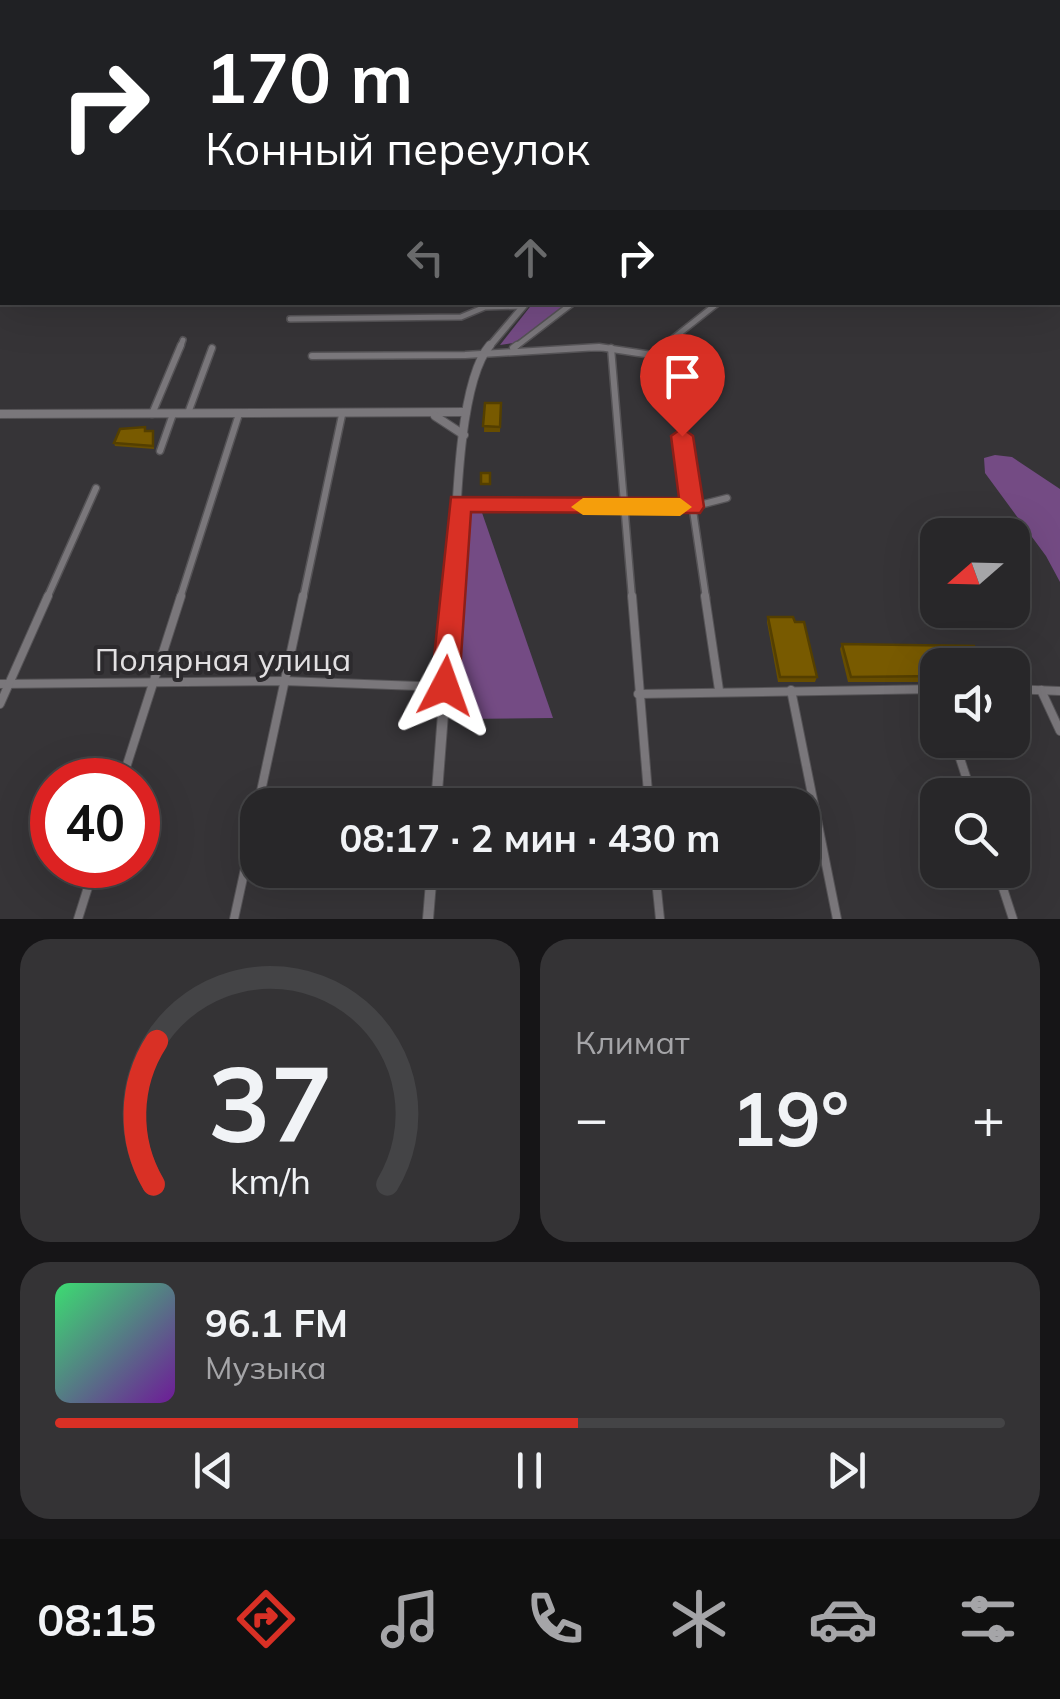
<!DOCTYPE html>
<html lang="ru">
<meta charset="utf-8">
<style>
body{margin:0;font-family:Mulish,sans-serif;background:#343335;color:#f1f3f6;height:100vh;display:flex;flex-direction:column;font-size:38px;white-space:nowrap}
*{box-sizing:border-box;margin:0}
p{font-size:32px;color:#a5a5a8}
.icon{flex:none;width:55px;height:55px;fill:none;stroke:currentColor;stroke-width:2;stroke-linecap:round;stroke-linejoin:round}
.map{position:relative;height:919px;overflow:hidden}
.side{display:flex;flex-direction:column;gap:20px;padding:20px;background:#161517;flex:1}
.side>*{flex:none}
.banner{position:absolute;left:0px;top:0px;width:1060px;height:305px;box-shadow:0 10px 40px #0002,0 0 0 2px #444446;background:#202124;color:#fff;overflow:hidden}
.needle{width:65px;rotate:250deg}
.buttons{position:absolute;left:920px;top:518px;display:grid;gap:20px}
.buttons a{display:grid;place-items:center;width:110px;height:110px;border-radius:20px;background:#282729;box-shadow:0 10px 40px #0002,0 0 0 2px #444446;font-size:50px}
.speed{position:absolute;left:30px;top:758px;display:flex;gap:20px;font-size:50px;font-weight:700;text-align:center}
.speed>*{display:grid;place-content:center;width:130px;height:130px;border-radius:50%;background:#282729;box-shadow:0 10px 40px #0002,0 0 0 2px #444446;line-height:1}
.speed .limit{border:15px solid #d22;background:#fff;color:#111}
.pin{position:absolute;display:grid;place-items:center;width:85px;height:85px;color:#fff;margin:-102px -42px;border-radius:50% 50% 50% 0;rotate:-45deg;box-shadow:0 0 10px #0007}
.pin .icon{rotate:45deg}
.me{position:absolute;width:110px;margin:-55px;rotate:4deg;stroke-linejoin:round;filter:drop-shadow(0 0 8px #0008)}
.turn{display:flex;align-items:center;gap:35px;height:210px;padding:0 40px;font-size:45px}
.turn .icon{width:130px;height:130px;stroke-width:2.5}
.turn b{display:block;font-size:70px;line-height:85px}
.lanes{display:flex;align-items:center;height:95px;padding:0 40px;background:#0003;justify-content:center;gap:50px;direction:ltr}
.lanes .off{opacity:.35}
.big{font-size:75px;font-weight:700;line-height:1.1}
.side .card{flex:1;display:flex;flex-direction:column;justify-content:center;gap:15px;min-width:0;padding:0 35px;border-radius:30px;background:#343335}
.side .dial{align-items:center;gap:0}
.dial svg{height:260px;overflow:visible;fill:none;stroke:#444446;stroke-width:7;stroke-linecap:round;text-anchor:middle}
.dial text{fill:#f1f3f6;stroke:none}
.song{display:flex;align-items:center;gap:30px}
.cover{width:120px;height:120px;border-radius:15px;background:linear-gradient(135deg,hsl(140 70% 55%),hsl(280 70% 35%))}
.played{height:10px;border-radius:5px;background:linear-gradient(90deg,#d93025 55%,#444446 55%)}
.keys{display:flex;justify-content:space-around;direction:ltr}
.heat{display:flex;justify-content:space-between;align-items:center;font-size:55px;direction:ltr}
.side .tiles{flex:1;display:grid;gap:20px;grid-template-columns:1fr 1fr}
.card:last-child{grid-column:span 2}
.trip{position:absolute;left:240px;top:788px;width:580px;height:100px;border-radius:30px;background:#282729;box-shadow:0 10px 40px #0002,0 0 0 2px #444446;font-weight:700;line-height:100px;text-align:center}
.tabs{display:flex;height:160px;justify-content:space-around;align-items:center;background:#101010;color:#a5a5a8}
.tabs .icon{width:70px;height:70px}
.tabs .selected{color:#d93025}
.tabs b{font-size:45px;color:#f1f3f6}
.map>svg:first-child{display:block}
</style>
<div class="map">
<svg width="1060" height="919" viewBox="0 0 1060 919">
<rect width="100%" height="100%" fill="#363437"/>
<!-- green -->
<g fill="#744b84">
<polygon points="533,303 570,303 514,343 500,345"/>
<polygon points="995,455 1012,457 1060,489 1060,582 1046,556 985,473 984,458"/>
<polygon points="467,503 479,504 553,718 456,719"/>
</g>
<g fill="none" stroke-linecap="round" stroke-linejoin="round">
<!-- minor-far3 casing -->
<g stroke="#555356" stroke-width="5">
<polyline id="minor-far3" points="419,2 423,0"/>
</g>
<!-- minor-far2 casing -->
<g stroke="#555356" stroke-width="8">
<g id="minor-far2">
<polyline points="290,319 461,317 485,307 523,306"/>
<polyline points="180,348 183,340"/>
<polyline points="514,348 574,302"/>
<polyline points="591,348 602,348"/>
<polyline points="661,348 719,302"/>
</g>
</g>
<!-- minor-far1 casing -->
<g stroke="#555356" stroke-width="9">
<g id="minor-far1">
<polyline points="513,348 517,345"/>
<polyline points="611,348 632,598"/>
<polyline points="312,356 465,355 599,347 652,355 665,345"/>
<polyline points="188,413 212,348"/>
<polyline points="152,414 181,345"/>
<polyline points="682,436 706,598"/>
<polyline points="160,451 173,414"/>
<polyline points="459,503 692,507 727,498"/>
<polyline points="47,598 96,488"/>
<polyline points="180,598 239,414"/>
<polyline points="303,598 342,415"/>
</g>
</g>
<!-- minor casing -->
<g stroke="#555356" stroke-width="10">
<g id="minor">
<polyline points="632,596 649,805"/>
<polyline points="705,596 719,690"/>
<polyline points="0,684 284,681 445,687"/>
<polyline points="1012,689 1060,691"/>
<polyline points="791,690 837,919"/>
<polyline points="1041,690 1060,731"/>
<polyline points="638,694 938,689"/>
<polyline points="0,704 48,596"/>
<polyline points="954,740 972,795"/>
<polyline points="122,780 181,596"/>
<polyline points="258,805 303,596"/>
<polyline points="655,870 660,919"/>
<polyline points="997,870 1013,919"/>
<polyline points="78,919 95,865"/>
<polyline points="234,919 258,809"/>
</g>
</g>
<!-- tertiary-far3 casing -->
<g stroke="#555356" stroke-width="6">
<polyline id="tertiary-far3" points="105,0 114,2"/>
</g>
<!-- tertiary-far2 casing -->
<g stroke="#555356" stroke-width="9">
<polyline id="tertiary-far2" points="488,348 527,302"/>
</g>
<!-- tertiary-far1 casing -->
<g stroke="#555356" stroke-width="10">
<g id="tertiary-far1">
<polyline points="0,414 466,412"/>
<polyline points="435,416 464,435"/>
<path d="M452,598C456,541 455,385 490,345"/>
</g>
</g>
<!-- tertiary casing -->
<g stroke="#555356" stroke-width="12">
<g id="tertiary">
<polyline points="436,805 452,596"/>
<polyline points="428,919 432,870"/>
</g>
</g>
<!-- secondary casing -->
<g stroke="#555356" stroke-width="6">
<g id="secondary">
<polyline points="5,0 15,2"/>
<polyline points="979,0 985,2"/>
<polyline points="88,2 95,0"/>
<polyline points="120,2 125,0"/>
</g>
</g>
<!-- minor-far3 -->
<use href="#minor-far3" stroke="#7a777b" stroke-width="4"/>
<!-- minor-far2 -->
<use href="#minor-far2" stroke="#7a777b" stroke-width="5"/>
<!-- minor-far1 -->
<use href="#minor-far1" stroke="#7a777b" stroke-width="6"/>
<!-- minor -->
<use href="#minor" stroke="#7a777b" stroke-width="8"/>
<!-- tertiary-far3 -->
<use href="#tertiary-far3" stroke="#7a777b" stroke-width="5"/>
<!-- tertiary-far2 -->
<use href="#tertiary-far2" stroke="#7a777b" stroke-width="6"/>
<!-- tertiary-far1 -->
<use href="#tertiary-far1" stroke="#7a777b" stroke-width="8"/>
<!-- tertiary -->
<use href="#tertiary" stroke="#7a777b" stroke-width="10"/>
<!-- secondary -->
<use href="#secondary" stroke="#917a9a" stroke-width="5"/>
</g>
<!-- wall -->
<g fill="#674d00">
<polygon points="485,403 501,403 500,432 484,432"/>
<polygon points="145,430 153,431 154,449 115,446 114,443"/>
<polygon points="768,617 817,677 815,682 778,682 767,622"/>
<polygon points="842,644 938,665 938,682 848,682 840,649"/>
</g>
<!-- shaded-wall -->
<polygon fill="#543f00" points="2,151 2,166 1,168 0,154"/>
<!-- building -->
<g fill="#785a00" stroke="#543f00" stroke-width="2.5">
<polygon points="485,403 501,403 500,427 483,426"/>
<polygon points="145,427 145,431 153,431 153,446 114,443 120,429"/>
<rect x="481" y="473" width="9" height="11"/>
<polygon points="768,617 793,617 795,622 804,622 817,677 780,677"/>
<polygon points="842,644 974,646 981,665 938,665 938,676 851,677"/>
</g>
<!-- route -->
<polygon fill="#d93025" stroke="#8d1f18" stroke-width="2.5" points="682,428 693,436 704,507 700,513 471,512 459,686 455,695 445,699 435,695 431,686 451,497 679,498 671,436"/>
<!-- slow -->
<polygon fill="#f59e0b" points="583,498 680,498 692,507 680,516 583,515 571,507"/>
<g text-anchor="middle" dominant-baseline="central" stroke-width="8" stroke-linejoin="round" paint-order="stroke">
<!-- near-street labels -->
<g font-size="32" fill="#e2e0e2" stroke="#2c2a2d">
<text x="223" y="659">Полярная улица</text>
</g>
</g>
</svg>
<div class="buttons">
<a><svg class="needle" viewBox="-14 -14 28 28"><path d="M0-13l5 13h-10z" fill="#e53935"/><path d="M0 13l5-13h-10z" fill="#a5a5a8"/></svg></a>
<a><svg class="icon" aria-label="sound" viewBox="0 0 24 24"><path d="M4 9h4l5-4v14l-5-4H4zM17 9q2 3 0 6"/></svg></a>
<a><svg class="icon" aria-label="search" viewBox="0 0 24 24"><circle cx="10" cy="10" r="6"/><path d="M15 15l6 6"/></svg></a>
</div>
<div class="speed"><div class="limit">40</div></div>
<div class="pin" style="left:682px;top:436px;background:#d93025"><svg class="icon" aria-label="arrive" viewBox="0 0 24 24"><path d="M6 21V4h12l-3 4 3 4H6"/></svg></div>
<svg class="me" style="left:445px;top:686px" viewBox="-20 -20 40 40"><path d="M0-17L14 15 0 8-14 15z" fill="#d93025" stroke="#fff" stroke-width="4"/></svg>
<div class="trip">08:17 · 2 мин · 430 m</div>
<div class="banner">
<div class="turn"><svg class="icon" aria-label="right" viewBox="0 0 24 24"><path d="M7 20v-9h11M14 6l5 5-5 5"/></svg><div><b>170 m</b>Конный переулок</div></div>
<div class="lanes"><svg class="icon off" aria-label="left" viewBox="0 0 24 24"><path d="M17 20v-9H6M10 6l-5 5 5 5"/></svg><svg class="icon off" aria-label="ahead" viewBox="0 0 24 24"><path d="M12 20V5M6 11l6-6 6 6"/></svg><svg class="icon" aria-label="right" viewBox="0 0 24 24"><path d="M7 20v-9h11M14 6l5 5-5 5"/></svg></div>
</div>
</div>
<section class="side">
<div class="tiles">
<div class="card dial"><svg viewBox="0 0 100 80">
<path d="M14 69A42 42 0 1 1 86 69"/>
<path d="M14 69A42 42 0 0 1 15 25" stroke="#d93025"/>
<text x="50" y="56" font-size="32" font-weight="700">37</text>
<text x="50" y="72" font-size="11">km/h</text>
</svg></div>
<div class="card"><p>Климат</p>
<div class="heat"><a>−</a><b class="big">19°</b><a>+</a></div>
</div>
<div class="card">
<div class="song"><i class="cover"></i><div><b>96.1 FM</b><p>Музыка</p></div></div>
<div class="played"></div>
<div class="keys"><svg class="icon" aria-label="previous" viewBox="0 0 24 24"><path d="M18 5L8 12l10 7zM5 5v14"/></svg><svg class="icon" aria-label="pause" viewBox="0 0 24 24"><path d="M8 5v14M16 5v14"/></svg><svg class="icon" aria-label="next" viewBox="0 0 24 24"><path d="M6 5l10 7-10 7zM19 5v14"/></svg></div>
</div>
</div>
</section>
<nav class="tabs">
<b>08:15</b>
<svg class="icon selected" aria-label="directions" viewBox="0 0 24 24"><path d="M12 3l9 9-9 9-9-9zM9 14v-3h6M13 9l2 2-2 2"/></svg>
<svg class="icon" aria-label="music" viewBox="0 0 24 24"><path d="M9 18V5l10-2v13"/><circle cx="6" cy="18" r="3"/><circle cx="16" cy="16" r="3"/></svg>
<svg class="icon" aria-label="phone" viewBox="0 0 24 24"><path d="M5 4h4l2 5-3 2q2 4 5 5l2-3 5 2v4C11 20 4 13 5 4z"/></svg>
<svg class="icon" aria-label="climate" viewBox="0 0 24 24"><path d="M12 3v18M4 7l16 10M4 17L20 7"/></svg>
<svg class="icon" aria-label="car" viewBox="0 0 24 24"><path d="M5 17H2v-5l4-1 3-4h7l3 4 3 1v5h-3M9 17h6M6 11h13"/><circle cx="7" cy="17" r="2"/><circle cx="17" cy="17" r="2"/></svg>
<svg class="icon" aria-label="filters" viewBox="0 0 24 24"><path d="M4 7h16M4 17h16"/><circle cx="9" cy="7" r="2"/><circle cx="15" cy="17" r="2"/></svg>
</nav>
